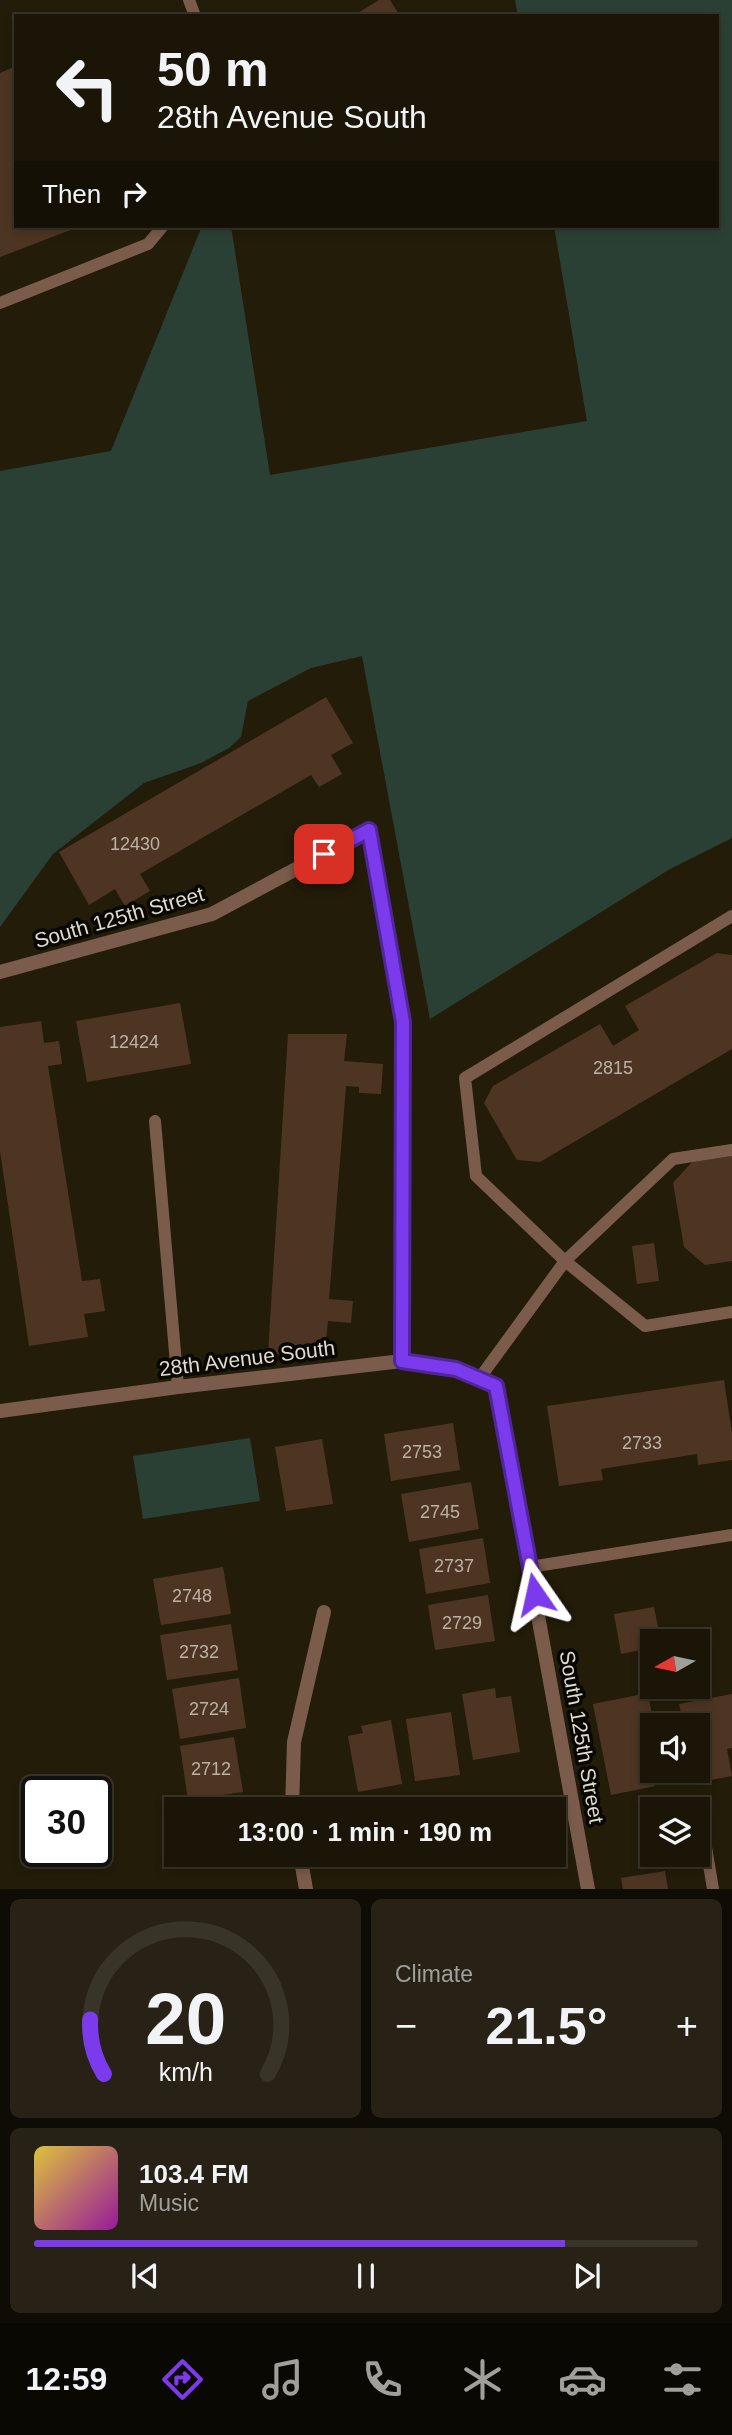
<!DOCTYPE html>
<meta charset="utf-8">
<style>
body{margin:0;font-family:Helvetica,sans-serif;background:#272215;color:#f1f3f6;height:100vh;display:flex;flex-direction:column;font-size:26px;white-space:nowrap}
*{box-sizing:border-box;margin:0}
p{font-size:23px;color:#9f9f9b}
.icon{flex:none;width:38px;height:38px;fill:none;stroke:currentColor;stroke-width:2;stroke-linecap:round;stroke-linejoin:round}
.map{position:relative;height:1889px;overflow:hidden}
.drawer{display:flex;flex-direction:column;gap:10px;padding:10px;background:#0e0c04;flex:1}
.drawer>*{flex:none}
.hud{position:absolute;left:14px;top:14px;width:705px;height:214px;border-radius:0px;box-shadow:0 4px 10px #0003,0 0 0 2px #383428;background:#1a1507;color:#f1f3f6;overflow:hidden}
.needle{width:46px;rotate:261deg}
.tools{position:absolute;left:640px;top:1629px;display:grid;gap:14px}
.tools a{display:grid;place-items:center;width:70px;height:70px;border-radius:0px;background:#1a1507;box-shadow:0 4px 10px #0003,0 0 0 2px #383428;font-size:35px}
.speed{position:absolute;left:21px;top:1776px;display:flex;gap:14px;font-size:35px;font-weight:700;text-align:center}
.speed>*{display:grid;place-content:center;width:91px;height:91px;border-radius:50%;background:#1a1507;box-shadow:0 4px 10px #0003,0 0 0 2px #383428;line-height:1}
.speed .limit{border:4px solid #111;border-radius:10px;background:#fff;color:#111}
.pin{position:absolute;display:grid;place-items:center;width:60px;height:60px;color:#fff;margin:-30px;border-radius:14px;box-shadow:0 4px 10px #0006}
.me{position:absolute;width:77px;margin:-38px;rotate:349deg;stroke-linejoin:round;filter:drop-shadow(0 0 5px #0008)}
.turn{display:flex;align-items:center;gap:24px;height:147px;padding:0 28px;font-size:32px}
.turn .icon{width:91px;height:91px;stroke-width:2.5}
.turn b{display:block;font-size:49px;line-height:60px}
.then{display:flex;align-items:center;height:66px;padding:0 28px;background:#0003;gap:14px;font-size:26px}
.big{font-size:52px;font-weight:700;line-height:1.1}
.drawer .card{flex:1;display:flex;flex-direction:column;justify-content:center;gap:10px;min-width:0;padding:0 24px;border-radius:10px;background:#272215}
.drawer .dial{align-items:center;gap:0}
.dial svg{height:182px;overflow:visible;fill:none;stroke:#383428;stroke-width:7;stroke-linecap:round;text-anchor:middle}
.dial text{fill:#f1f3f6;stroke:none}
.song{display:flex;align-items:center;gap:21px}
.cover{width:84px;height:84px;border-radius:10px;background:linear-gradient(135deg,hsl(50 70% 55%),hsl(300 70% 35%))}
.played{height:7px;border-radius:4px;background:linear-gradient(90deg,#7c3aed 80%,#383428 80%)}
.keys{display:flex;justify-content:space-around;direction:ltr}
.heat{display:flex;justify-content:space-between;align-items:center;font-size:38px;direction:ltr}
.drawer .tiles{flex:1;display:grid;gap:10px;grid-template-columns:1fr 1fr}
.card:last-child{grid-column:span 2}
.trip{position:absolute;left:164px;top:1797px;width:402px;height:70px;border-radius:0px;background:#1a1507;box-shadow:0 4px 10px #0003,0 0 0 2px #383428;font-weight:700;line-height:70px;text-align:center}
.tabs{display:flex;height:112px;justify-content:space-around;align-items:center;background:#0a0803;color:#9f9f9b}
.tabs .icon{width:49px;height:49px}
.tabs .selected{color:#7c3aed}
.tabs b{font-size:32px;color:#f1f3f6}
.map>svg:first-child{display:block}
</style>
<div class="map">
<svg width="732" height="1889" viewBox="0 0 732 1889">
<rect width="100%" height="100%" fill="#231c09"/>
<!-- green -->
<g fill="#2b4034">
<polygon points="515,0 732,0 732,838 670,869 430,1019 362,656 311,668 248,701 241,737 229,748 201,763 144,783 53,854 0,927 0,471 111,451 202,226 231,226 270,475 587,421 554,226 718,226 718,16 518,16"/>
<polygon points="250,1438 260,1501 143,1519 133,1456"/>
</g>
<!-- building -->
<g fill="#4e3523">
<polygon points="379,0 390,0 400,16 353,16"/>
<polygon points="16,66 16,226 81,226 0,257 0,73"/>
<polygon points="326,697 353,743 331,755 342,774 319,787 311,775 140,874 150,891 125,906 115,889 89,905 59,852"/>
<polygon points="717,953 732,955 732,1049 540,1162 517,1160 484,1103 493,1086 600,1024 613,1046 639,1030 625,1006"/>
<polygon points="180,1003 191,1064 87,1082 76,1021"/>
<polygon points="41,1021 44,1043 59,1041 62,1064 48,1066 82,1281 100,1279 105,1311 84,1314 88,1337 29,1346 0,1151 0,1027"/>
<polygon points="288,1034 347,1034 344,1061 383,1064 381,1094 359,1093 359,1087 346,1086 329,1299 353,1301 351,1323 328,1321 324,1358 268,1353"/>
<polygon points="732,1156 732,1261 705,1265 684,1247 673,1183 692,1162"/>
<polygon points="654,1243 659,1281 637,1284 632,1246"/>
<polygon points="724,1380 732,1433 732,1460 698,1465 697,1454 601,1469 603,1480 559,1486 547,1406"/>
<polygon points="453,1423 460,1470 391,1481 384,1434"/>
<polygon points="322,1439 333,1504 286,1511 275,1447"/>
<polygon points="471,1482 479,1529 409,1542 401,1494"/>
<polygon points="483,1538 490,1583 426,1594 419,1549"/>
<polygon points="223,1567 231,1614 161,1625 153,1579"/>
<polygon points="488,1595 495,1641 435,1650 428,1605"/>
<polygon points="654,1607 661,1642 653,1642 653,1669 645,1670 641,1650 621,1654 614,1614"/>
<polygon points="231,1624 238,1670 167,1680 160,1635"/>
<polygon points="239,1678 246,1728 180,1739 172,1689"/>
<polygon points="495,1688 496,1698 511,1696 520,1752 473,1760 462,1694"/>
<polygon points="648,1693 654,1726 653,1733 644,1735 655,1786 611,1795 593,1704"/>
<polygon points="732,1694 732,1748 727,1749 732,1776 684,1785 681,1771 698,1771 698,1726 684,1726 679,1704"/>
<polygon points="451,1712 460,1775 415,1781 406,1719"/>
<polygon points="391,1720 402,1784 358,1792 348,1736 363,1733 361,1726"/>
<polygon points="234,1737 243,1792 188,1800 180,1746"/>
<polygon points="665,1871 668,1889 623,1889 621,1878"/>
</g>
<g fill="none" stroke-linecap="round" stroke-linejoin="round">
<!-- lane -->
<g stroke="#7b5c4c" stroke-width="12">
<polyline points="189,0 195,16"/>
<polyline points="0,303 148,244 163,226"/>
<polyline points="732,916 465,1078 476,1176 565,1261 645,1326 732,1312"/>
<polyline points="155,1121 178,1387"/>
<polyline points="479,1379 565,1261 673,1159 732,1150"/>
<polyline points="530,1567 732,1535"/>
<polyline points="705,1841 713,1889"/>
</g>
<!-- street -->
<g stroke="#7b5c4c" stroke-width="14">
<polyline points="0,972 212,914 369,830 403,1022 402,1361"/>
<polyline points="0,1411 178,1387 402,1361 456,1369 496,1386 588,1889"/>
<polyline points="292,1810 294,1742 324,1612"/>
<polyline points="300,1855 306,1889"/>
</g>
</g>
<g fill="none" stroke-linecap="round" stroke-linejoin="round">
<!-- route casing -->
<g stroke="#51269a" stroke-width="18">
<polyline id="route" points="324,854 369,830 403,1022 402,1361 456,1369 496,1386 535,1594"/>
</g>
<!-- route -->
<use href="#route" stroke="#7c3aed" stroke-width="12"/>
</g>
<g text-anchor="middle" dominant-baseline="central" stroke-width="7" stroke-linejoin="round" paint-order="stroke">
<!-- number labels -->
<g font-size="18" fill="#bbb2a4">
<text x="135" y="844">12430</text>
<text x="134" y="1042">12424</text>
<text x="613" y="1068">2815</text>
<text x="642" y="1443">2733</text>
<text x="422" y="1452">2753</text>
<text x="440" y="1512">2745</text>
<text x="454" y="1566">2737</text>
<text x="192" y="1596">2748</text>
<text x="462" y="1623">2729</text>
<text x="199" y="1652">2732</text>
<text x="209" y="1709">2724</text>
<text x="211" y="1769">2712</text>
</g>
<!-- street labels -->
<g font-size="21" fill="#dfdbcf" stroke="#090702">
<text transform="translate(119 917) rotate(-16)">South 125th Street</text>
<text transform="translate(247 1358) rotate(-7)">28th Avenue South</text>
<text transform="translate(582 1737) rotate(80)">South 125th Street</text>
</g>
</g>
</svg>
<div class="tools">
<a><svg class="needle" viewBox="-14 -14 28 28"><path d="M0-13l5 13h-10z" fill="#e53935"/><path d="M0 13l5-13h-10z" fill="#9f9f9b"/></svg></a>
<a><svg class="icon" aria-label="sound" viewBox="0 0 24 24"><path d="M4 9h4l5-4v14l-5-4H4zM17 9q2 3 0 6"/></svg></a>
<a><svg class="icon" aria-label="layers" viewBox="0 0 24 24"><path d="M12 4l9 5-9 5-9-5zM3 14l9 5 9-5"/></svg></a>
</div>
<div class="speed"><div class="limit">30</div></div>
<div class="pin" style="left:324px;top:854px;background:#d93025"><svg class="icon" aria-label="arrive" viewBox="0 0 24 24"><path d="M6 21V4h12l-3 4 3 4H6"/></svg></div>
<svg class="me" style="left:535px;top:1594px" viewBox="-20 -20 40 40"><path d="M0-17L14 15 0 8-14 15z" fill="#7c3aed" stroke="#fff" stroke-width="4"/></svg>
<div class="trip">13:00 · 1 min · 190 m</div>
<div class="hud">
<div class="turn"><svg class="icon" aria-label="left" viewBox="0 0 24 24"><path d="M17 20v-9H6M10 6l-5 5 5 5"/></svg><div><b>50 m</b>28th Avenue South</div></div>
<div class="then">Then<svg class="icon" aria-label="right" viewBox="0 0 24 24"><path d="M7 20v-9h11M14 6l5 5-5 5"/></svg></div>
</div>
</div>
<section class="drawer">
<div class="tiles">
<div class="card dial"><svg viewBox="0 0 100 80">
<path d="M14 69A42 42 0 1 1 86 69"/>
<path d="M14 69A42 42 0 0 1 8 45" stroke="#7c3aed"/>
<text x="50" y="56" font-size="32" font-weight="700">20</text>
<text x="50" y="72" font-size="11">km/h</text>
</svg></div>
<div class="card"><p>Climate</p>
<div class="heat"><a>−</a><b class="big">21.5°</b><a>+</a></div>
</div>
<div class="card">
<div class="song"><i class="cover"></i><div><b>103.4 FM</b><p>Music</p></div></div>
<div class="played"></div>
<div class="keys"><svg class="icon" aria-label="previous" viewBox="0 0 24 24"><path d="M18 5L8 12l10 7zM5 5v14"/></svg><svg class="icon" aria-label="pause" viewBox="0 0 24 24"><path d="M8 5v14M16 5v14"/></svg><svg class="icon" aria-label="next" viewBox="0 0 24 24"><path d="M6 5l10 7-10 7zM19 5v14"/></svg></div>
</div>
</div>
</section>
<nav class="tabs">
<b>12:59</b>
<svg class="icon selected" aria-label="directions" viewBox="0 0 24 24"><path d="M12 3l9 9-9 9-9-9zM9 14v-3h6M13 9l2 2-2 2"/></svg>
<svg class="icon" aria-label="music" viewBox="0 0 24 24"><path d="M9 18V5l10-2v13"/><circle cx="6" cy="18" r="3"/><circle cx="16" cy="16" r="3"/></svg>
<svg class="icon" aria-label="phone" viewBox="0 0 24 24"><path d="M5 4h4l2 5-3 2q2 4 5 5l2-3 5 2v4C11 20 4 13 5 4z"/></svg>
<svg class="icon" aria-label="climate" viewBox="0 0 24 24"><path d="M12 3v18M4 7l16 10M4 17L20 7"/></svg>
<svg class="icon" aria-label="car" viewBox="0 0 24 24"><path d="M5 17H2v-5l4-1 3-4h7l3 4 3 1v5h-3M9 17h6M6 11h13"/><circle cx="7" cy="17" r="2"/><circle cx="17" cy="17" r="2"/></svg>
<svg class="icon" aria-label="filters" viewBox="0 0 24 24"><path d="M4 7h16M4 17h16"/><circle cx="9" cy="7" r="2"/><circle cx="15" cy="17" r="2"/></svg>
</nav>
